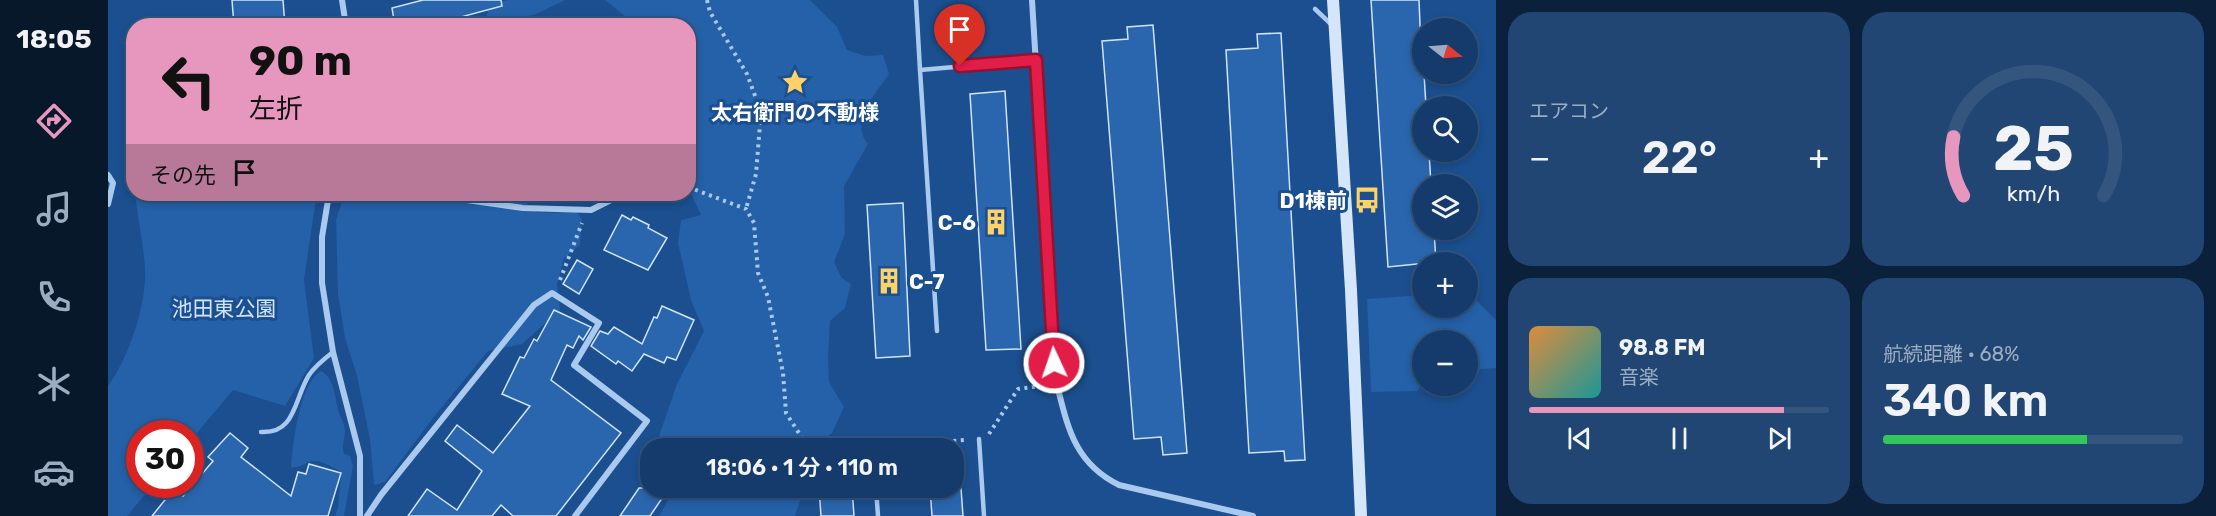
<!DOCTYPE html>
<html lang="ja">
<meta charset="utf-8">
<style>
body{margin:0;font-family:Rubik,"Noto Sans JP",sans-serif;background:#214673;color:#f1f3f6;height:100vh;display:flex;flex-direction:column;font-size:22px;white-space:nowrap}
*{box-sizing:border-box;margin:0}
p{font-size:20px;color:#9dadc1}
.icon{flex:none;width:33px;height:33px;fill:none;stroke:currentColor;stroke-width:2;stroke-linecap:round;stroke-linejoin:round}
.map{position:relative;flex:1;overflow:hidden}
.panel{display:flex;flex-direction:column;gap:12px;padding:12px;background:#0b203b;width:720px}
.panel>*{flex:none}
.banner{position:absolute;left:18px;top:18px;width:570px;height:183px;border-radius:24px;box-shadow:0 3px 9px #0003,0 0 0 2px #33557e;background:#e797bd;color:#111;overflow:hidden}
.needle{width:39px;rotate:107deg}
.tools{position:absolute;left:1304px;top:18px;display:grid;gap:12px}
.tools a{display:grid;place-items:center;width:66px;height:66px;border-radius:50%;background:#143b6b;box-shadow:0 3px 9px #0003,0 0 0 2px #33557e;font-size:30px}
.speed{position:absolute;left:18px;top:420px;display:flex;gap:12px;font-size:30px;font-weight:700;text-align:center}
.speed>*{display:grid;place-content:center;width:78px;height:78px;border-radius:50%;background:#143b6b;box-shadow:0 3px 9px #0003,0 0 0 2px #33557e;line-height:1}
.speed .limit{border:9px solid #d22;background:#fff;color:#111}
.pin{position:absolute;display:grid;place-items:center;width:51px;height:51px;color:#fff;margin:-62px -26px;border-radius:50% 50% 50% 0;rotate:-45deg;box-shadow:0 0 6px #0007}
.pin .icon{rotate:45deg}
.me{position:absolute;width:66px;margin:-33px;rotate:357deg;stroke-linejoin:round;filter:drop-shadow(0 0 4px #0008)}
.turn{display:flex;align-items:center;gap:21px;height:126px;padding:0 24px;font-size:27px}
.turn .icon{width:78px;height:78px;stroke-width:2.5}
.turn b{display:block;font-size:42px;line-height:51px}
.then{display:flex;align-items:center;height:57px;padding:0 24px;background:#0003;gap:12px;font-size:22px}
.big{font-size:45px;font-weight:600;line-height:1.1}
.panel .card{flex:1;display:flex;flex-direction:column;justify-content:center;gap:9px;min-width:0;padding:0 21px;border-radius:24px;background:#214673}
.panel .dial{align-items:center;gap:0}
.dial svg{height:156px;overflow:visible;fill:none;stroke:#33557e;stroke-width:7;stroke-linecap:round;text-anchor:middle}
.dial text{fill:#f1f3f6;stroke:none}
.song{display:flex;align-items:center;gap:18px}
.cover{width:72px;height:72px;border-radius:9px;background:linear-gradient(135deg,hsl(30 70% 55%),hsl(180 70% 35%))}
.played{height:6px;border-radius:3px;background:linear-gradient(90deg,#e797bd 85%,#33557e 85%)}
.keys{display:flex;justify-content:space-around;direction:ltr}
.heat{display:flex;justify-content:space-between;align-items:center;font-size:33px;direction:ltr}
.charge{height:9px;border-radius:4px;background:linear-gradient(90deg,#34c759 68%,#33557e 0)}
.panel .tiles{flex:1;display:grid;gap:12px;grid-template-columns:repeat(2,1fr)}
.trip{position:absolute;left:532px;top:438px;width:324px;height:60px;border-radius:24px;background:#143b6b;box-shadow:0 3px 9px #0003,0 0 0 2px #33557e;font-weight:600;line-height:60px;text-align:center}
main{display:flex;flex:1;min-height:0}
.menu{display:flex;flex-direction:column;width:108px;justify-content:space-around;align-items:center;background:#08182b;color:#9dadc1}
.menu .icon{width:42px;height:42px}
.menu .current{color:#e797bd}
.menu b{font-size:27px;color:#f1f3f6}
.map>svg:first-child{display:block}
</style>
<main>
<nav class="menu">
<b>18:05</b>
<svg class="icon current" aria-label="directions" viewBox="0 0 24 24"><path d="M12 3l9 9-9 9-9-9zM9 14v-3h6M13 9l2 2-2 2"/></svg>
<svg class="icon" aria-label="music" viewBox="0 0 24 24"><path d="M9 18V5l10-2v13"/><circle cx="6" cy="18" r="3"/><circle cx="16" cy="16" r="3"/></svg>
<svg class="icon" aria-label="phone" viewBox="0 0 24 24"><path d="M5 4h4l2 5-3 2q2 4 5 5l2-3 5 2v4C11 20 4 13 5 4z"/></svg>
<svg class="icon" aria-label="climate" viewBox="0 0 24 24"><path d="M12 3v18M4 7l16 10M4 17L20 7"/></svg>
<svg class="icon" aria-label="car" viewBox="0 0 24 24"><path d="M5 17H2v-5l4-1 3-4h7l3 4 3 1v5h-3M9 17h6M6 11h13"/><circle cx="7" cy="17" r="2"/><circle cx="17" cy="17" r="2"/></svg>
</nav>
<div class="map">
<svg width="1388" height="516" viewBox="0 0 1388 516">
<rect width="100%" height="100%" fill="#1b4f8f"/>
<!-- green -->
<g fill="#2461a8">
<polygon points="400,0 457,0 426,15 377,22 382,4"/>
<path d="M497,0H702L729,27L739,50L757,56L775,55L781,74C767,95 741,121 760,144L736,186L737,234L726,262L733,277L743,284L737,308L722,321L720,357L721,382L736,407L724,433L710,444L708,448H560L551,436L569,384L596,331L583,300L570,243L573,220L593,215L581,189L580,26L528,25Z"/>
<path d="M27,194H189L208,198L196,280L206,358L177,406L125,390L83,440L82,434H32V484L45,485L19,516H0V386C21,357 39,304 37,268C35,243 30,218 27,194Z"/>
<polygon points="237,194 363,194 396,196 416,201 428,212 449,213 468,210 474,220 472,245 456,258 449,284 452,310 414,344 380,351 325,418 277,482 266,485 262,439 249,376 237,338 230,294 228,219"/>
<polygon points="1359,291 1388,320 1388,368 1359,370 1359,340 1314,340 1314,385 1309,391 1263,392 1259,299 1314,295 1314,308 1359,308"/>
<path d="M213,371C227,378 227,399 231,413C233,418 237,425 237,431C237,440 233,445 236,454L242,456L245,466L236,516H227L230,508L233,472C223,467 213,458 201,462C194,465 191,468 183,467C185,443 191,384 213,371Z"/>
<polygon points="567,488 696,488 687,516 551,516"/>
</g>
<!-- building -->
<g fill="#2a66ad" stroke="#cfe3fa" stroke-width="1.5">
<polygon points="124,0 175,0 177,26 126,26"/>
<polygon points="315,0 393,0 394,6 338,21 339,26 287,26 284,8"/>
<polygon points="1263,0 1311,0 1314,74 1316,74 1318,106 1314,106 1314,152 1321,152 1323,184 1314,184 1314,230 1326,230 1328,262 1280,267"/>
<polygon points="1045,25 1079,453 1055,455 1053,437 1026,439 994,41 1020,39 1019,27"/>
<polygon points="1173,33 1197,460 1177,461 1176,451 1141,453 1118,50 1150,48 1149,34"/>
<polygon points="897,91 913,349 878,350 862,94"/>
<polygon points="795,203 802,356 768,358 759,205"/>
<polygon points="514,215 523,220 525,217 541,225 540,228 559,238 540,270 496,250"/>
<polygon points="469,260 485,269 471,294 455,284"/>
<polygon points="554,306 586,320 568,360 559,357 556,363 536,354 524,371 510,361 508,364 483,346 492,331 500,334 506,327 534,344 546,317 549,318"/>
<polygon points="446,310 483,327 475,340 471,336 465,348 459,345 443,380 513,433 448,516 405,516 393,505 384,516 300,516 319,489 349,510 374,471 337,441 349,425 385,453 422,406 394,394 412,357 416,358 426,339 429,341"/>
<polygon points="122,433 140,448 133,457 183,496 190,472 198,474 201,464 233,473 220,516 44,516 65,490 75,496 105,461 100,457"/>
<polygon points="531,488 561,488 542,516 512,516"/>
<polygon points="711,488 744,488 746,516 713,516"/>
<polygon points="822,488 853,488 855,516 824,516"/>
</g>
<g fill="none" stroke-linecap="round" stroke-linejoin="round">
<!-- path -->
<g stroke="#a9c9ee" stroke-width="4" stroke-dasharray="3 4.5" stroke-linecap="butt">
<polyline points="599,0 602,12 639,74 653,112 648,174 638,209"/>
<polyline points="580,187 638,209 646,223 650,273 660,297 675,373 678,413 698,444 704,448"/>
<polyline points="452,280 474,223"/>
<polyline points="881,434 910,389 932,386"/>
<polyline points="778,446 857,440"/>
<polyline points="723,448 753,447"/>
</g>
<!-- lane -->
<g stroke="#a9c9ee" stroke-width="4.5">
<polyline points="808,0 812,70 928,60"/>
<polyline points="1207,9 1225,26"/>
<polyline points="812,70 829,331"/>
<path d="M153,432C188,434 186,399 201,375C207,366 216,359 225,352"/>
<polyline points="871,439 876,516"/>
<polyline points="765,447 765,448"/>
<polyline points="768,488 770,516"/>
</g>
<!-- street -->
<g stroke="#a9c9ee" stroke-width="6">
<polyline points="234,0 238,26"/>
<path d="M924,0L947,377C959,423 964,462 1011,485L1145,516"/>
<polyline points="0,175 5,183 0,204"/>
<polyline points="221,194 214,237 214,283 225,352 252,456 252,516"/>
<polyline points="317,194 415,208 483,210 515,194"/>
<polyline points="259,516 273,495 426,305 444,293 491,323 466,365 539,421 467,516"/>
</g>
<!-- secondary -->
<polyline stroke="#d6e6fa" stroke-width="12" points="1225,0 1243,290 1253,516"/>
</g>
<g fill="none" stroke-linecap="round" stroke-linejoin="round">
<!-- route casing -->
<g stroke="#92132f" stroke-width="15">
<polyline id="route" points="852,66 928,60 946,363"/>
</g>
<!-- route -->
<use href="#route" stroke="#e11d48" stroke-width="10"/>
</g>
<!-- icons -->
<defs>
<g id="sight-bare" transform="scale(2.07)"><path d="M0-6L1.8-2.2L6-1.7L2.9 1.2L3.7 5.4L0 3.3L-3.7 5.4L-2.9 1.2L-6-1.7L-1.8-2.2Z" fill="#ffd166" stroke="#1b4f8f" stroke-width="2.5" paint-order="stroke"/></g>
<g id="bus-bare" transform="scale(2.07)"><path d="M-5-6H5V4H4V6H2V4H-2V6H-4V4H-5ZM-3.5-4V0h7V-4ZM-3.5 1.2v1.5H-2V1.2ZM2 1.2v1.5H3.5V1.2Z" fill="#ffd166" stroke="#1b4f8f" stroke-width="2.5" paint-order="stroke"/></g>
<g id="building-bare" transform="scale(2.07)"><path d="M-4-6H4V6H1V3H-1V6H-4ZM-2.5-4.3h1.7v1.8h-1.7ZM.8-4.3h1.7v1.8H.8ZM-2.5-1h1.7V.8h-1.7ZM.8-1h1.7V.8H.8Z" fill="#ffd166" stroke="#1b4f8f" stroke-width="2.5" paint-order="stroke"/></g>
</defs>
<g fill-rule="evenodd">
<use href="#sight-bare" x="687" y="82"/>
<use href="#bus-bare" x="1259" y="200"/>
<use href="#building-bare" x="888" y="222"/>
<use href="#building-bare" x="781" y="281"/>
</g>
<g text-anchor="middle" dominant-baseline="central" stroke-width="6" stroke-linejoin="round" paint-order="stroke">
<!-- poi labels -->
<g font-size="21" font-weight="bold" fill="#fff" stroke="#1b4f8f" text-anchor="end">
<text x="687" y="112" text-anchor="middle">太右衛門の不動様</text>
<text x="1239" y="200">D1棟前</text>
<text x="868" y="222">C-6</text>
<text x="801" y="281" text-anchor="start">C-7</text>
</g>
<!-- park labels -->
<g font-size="21" fill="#cfe3fa" stroke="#1b4f8f">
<text x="116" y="308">池田東公園</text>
</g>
</g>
</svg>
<div class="tools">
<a><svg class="needle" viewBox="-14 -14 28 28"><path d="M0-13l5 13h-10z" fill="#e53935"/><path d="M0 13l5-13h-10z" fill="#9dadc1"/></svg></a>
<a><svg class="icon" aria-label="search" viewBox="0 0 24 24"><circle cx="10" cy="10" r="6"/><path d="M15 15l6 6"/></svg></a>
<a><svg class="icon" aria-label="layers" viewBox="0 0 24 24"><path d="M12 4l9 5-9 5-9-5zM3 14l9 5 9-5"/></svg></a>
<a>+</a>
<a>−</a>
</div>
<div class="speed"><div class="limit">30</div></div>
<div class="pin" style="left:852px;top:66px;background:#d93025"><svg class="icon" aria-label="arrive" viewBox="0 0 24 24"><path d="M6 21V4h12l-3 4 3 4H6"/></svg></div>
<svg class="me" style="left:946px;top:363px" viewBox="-20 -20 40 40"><circle r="17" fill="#e11d48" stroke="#fff" stroke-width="3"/><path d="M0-11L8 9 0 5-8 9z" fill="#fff"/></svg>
<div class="trip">18:06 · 1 分 · 110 m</div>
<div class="banner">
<div class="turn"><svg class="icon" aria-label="left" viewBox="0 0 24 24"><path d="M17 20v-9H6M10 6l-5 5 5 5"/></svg><div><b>90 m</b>左折</div></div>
<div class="then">その先<svg class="icon" aria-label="arrive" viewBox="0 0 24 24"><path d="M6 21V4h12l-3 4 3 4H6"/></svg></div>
</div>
</div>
<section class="panel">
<div class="tiles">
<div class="card"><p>エアコン</p>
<div class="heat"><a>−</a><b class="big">22°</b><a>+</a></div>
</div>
<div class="card dial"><svg viewBox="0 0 100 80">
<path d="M14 69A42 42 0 1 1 86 69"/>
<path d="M14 69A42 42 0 0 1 9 39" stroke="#e797bd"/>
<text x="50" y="56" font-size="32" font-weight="700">25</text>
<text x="50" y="72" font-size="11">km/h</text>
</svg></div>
<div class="card">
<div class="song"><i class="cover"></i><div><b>98.8 FM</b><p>音楽</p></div></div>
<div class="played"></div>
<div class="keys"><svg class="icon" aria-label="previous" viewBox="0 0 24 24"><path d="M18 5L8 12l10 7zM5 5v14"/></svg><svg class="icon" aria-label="pause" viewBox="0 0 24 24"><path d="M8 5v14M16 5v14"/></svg><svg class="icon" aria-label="next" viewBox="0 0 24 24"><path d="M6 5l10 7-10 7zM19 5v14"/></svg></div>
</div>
<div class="card"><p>航続距離 · 68%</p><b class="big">340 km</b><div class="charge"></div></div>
</div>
</section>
</main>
